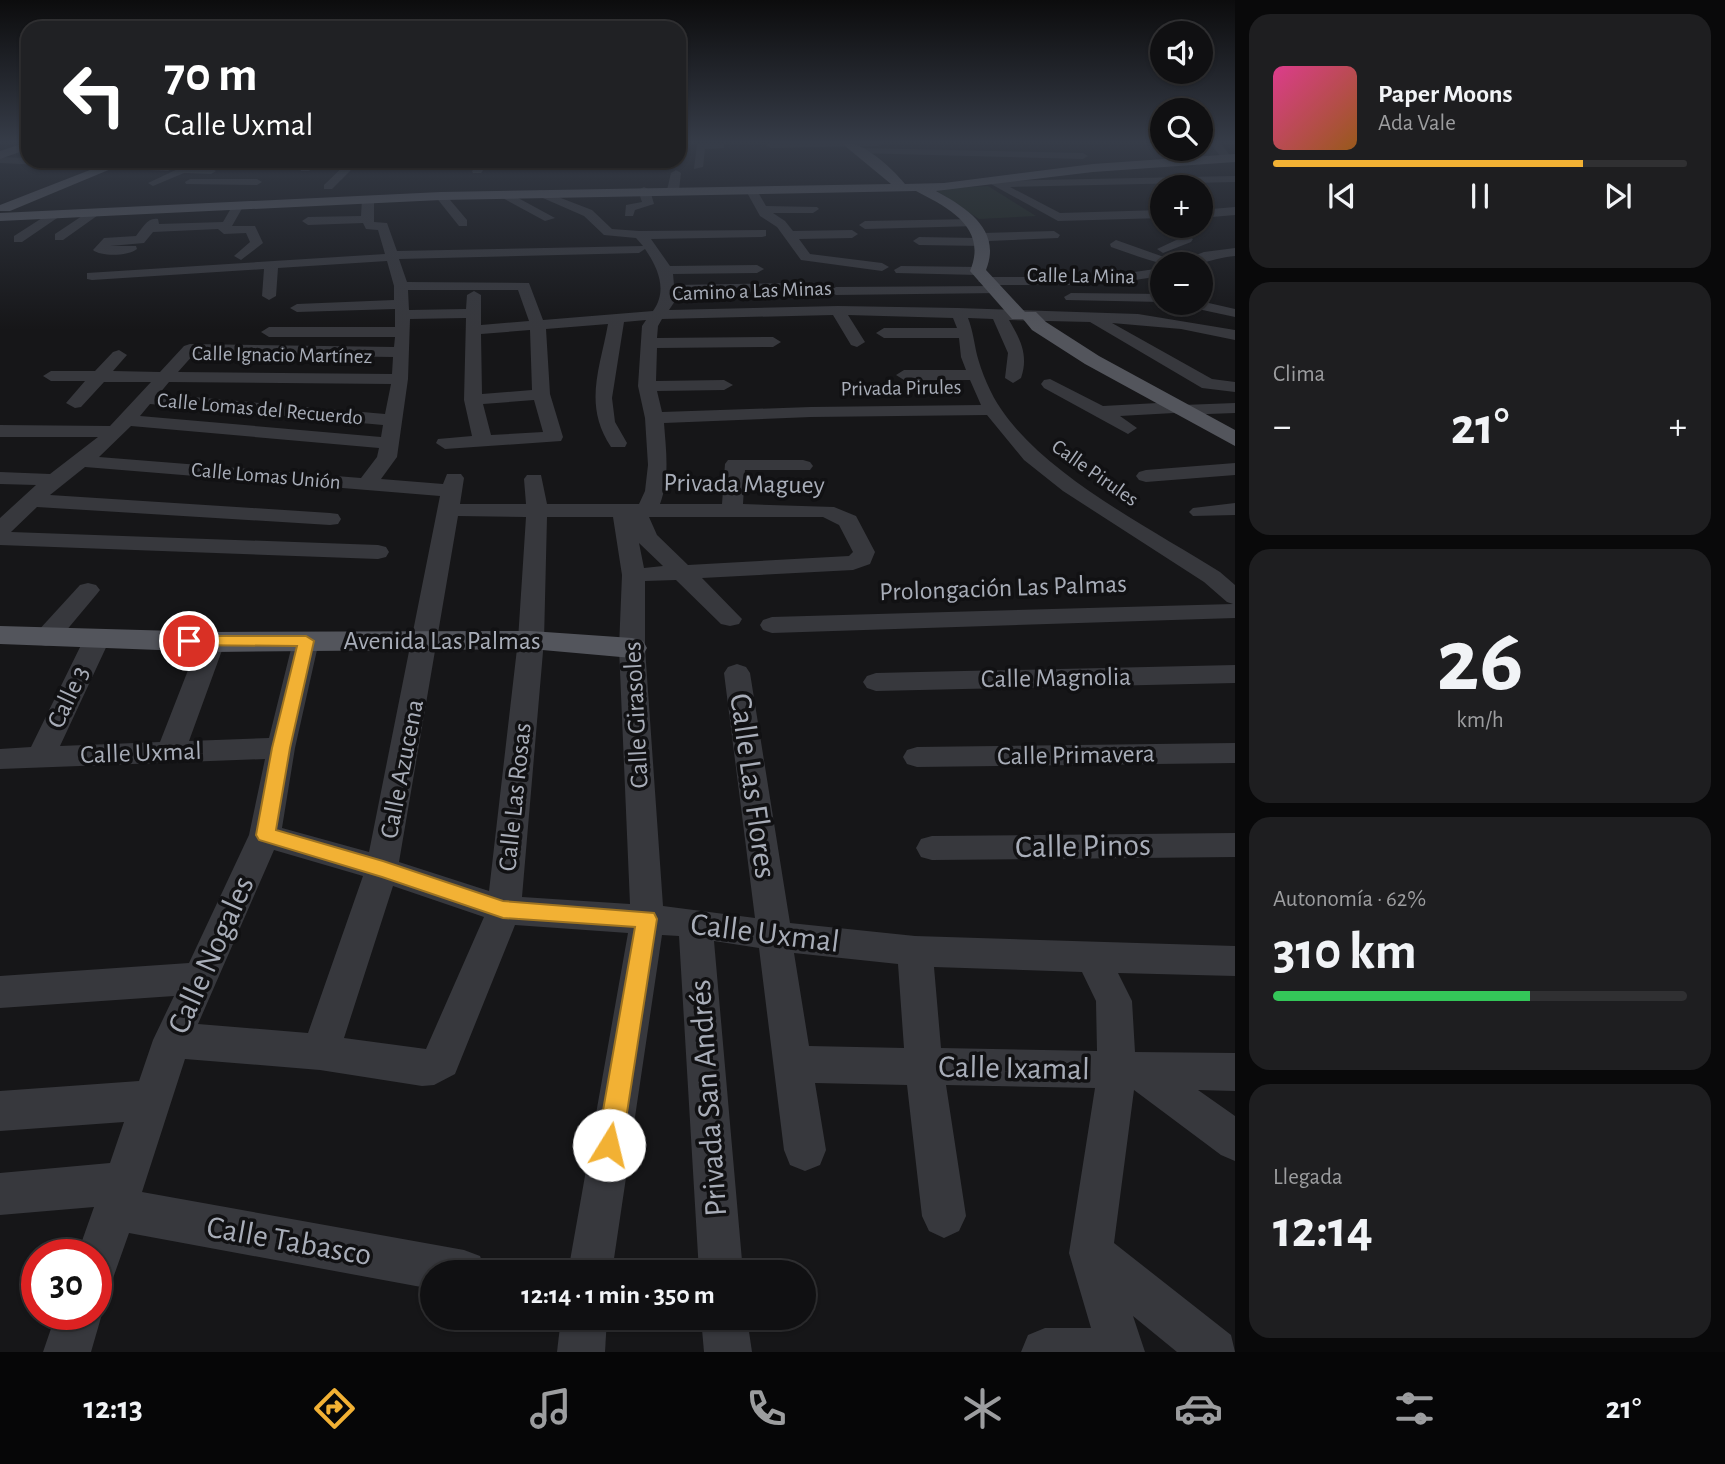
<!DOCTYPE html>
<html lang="es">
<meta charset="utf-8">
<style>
body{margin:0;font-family:"Alegreya Sans",sans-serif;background:#1e1e20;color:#f1f3f6;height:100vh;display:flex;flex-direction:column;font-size:26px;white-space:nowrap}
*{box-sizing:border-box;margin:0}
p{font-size:23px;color:#9c9d9f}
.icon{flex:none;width:38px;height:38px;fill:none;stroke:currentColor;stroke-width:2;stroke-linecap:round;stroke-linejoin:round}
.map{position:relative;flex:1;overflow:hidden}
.details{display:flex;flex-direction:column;gap:14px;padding:14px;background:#09090a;width:490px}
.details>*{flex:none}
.banner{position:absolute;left:21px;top:21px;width:665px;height:147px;border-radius:21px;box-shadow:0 2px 5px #0004,0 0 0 2px #303032;background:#202124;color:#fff;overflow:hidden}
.controls{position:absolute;left:1150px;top:21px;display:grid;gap:14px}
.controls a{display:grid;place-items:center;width:63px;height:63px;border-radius:50%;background:#101012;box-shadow:0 2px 5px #0004,0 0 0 2px #303032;font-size:35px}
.speed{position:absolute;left:21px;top:1239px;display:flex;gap:14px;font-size:35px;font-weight:700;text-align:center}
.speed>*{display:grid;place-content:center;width:91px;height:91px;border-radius:50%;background:#101012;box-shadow:0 2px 5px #0004,0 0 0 2px #303032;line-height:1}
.speed .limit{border:10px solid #d22;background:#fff;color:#111}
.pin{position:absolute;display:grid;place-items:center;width:60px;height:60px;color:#fff;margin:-30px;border:4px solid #fff;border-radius:50%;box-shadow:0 2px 7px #0007}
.me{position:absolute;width:77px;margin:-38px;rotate:9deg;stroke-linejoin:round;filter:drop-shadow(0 0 5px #0008)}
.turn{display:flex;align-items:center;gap:24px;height:147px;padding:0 28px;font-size:32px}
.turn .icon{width:91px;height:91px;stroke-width:2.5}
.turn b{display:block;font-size:49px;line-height:60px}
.big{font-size:52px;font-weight:700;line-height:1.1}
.details .widget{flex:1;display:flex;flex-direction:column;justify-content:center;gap:10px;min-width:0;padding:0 24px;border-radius:21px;background:#1e1e20}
.details .dial{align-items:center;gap:0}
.dial b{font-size:91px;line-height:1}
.song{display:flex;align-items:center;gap:21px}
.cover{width:84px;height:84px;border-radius:10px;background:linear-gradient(135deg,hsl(330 70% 55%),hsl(30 70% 35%))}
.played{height:7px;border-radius:4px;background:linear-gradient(90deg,#f2b134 75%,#303032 75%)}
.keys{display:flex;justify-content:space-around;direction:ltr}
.heat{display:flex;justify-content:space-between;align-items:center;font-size:38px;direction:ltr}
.charge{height:10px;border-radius:5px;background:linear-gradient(90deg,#34c759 62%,#303032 0)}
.trip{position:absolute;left:420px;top:1260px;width:396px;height:70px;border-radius:35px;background:#101012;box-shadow:0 2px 5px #0004,0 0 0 2px #303032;font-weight:700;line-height:70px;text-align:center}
.dock{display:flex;height:112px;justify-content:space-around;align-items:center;background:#060607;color:#9c9d9f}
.dock .icon{width:49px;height:49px}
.dock .current{color:#f2b134}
.dock b{font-size:32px;color:#f1f3f6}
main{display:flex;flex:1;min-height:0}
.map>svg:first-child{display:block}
</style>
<main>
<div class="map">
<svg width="1235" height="1352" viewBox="0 0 1235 1352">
<rect width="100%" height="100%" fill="#161618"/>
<!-- green -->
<polygon fill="#1e261f" points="988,186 1036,216 979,219 934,189"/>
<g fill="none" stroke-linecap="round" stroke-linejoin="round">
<!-- minor -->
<g fill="#37383d" fill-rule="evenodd">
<polygon points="851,141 880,141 883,143 878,146 771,148 766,145 771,142"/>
<polygon points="1209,141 1219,141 1232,158 1231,160 1223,160"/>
<polygon points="721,143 724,144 724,148 705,149 703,167 694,169 697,144"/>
<polygon points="860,148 1083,153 1088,156 1083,159 857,153 855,151"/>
<polygon points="1170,149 1180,149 1187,161 1186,163 1178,163"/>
<polygon points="0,157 28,158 28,161 168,165 173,168 168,171 0,163"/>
<polygon points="309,161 321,161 309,171 301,171 301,167"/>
<polygon points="349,161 360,161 332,189 324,189 324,185"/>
<polygon points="407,161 454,161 449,164 412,164"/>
<polygon points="480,161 490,161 481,173 473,173 472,171"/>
<polygon points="182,167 211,168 216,171 211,174 184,173 153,186 148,183"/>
<polygon points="676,170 681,173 679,190 673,193 667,190 671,173"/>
<polygon points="1235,176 1235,182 1010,187 1060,213 1162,210 1162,218 1058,221 991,184 996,181"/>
<polygon points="190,179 257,179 262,182 257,185 186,184 185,182"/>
<polygon points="644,187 650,190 654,204 635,210 633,216 625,216 626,205 642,202 638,190"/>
<polygon points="747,187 755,187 766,206 817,207 819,209 813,213 773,213 785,221 793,231 852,230 858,234 852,238 799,239 810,254 882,263 889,267 882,271 801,260 777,227 760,216 745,189"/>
<path d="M540,190L592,210L612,229L639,231L766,230V236L762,237L651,239L670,266L757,265L764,269L757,273L673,274L674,285L789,283L796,287L789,291L675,293V301L669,310L838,306L958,308L1138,314L1235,330V340L1181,329L1112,323L1212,379L1235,382V392L1202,388L1090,322L1009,320C1020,339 1029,355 1021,378L1013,383L1005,378L1008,353L993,319L968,318C973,331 974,342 977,355C981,371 991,395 1001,409C1046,476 1152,529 1220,572L1235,585V618L772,633L763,630L760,625L763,620L772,617L1233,604L1227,602L1204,582L1063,491L1024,460L987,415L811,417L664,423C666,451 670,477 660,504H722L725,464L728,460H803L810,462L813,466L810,470H745L743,504L834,507L856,516L875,552L870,564L853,570L702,578L742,619L739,624L730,626L721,624L676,580L645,581V648L663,906L755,918L724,673L728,667L737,664L746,667L750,673L790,923L915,936L1235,946V976L1118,973L1132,1001L1135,1052L1235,1053V1091L1198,1090L1235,1116V1161L1221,1155L1134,1090L1114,1243L1231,1335L1235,1352H1177L1133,1316L1145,1352H1021L1028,1335L1045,1328H1091L1069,1253L1095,1088L946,1085L966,1216L959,1231L944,1238L929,1231L922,1216L907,1085L815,1083L826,1150L820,1165L805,1171L790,1165L784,1150L759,948L714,941L743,1272H699L679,936L662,935L612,1272H568L628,933L515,925L455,1074L434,1085L422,1086L320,1070L185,1059L142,1192L464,1250L480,1256L486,1272H432V1289L129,1233L112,1281L96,1287V1255H77L94,1207L0,1215V1173L110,1163L124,1122L0,1131V1091L139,1081L153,1040L174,996L0,1008V976L189,963L249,835L265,759L0,769V749L31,747L84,639L88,633L97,631L106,633L110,639L60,746L160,742L199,642L203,636L212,634L221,636L225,642L189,741L269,738L293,641L297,635L306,633L315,635L319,641L295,748L282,828L369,852L440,496L85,467L50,495L330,513L338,514L341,519L338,524L330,525L37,507L11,532L378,545L386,547L389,552L386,557L378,559L0,545V518L36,485L0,484V472L50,474L98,437H0V425L110,426L151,382H104L81,407L75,408L66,403L85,381H51L43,376L51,371H95L113,352L119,350L127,355L113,371L160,372L184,346L190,344L394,347L395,337H269L261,332L269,327H395V309L297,312L290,308L297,304L394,300V286L387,261L278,268L276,296L269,300L262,296L264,269L92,280L87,279V273L385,254L378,230L366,229L363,223L308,225L302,221L308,217L361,216L362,199L368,196L374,199V222L387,223L397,251L643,246L636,238L604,235L584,216L536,195L534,193ZM645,249C658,268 668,290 653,311L543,320L529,283L407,282L399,259L639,253ZM408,290H518L529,321L481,325V295L474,291L467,295L466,309L409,310ZM833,315L851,345L857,347L865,342L848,315L953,318L957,328H884L876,333L884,338H959L961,357L966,370H904L896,375L904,380H970L981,405L811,407L662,412L657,391L724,390L733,385L724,380L656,381L657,348L773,347L781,342L773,337L657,338L658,326L662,319ZM466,318L464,400L472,436L438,439L436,443L445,449L561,441L563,437L550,394L546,329L608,324C600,369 583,405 611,447H625L627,443L615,422L612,398L624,322L646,320L642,326L638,386L645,418L648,465L645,491L639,504H547L541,475H527L524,479L526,504H460L464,478L461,474H447L443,484L381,479L397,457L408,379L410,319ZM530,330L532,390L482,394L481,334ZM194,354L393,357L392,374L178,372ZM169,382L391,384L385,414L159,394ZM534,400L543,432L491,435L483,404ZM150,404L383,425L381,437L140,416ZM131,426L379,448L377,457L361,478L99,457ZM458,516L526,517L518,640L489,891L399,862ZM547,517H613L622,575L619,648L630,904L522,897L544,640ZM649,517H823L839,525L853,552L849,556L688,565L657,535ZM639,543L663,566L644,568ZM274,850L363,876L308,1033L198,1024ZM393,886L484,917L426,1049L344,1038ZM794,953L898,964L904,1048L809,1046ZM934,967L1082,972L1096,1001L1097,1051L941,1048Z"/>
<polygon points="499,192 507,192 555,218 545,221 499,196"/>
<polygon points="437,194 445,194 467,220 467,226 459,226 435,196"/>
<path d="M238,202L244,205L232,226H255L263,243L241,260L234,256L250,242L246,233L224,234L218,229L153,232L144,243L110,246H136L137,249C129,256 101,257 93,250L104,238L136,236C142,229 147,217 158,219L159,224L223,222L234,203Z"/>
<polygon points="1235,207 1235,215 1200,218 1200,210"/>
<polygon points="91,210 101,213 63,240 55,240 55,234"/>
<polygon points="53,211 63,214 22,242 14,242 14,236"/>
<polygon points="973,219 979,223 977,226 865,229 859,225 865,221"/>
<polygon points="1054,231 1060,235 1058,238 989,241 988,245 984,246 919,245 913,241 919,237 977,238 983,233"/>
<polygon points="1187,235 1193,239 1191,242 1163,253 1157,249"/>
<path d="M1116,240L1178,262L1204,252L1235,248V256C1222,257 1210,261 1197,264C1167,270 1139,256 1111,247L1110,244Z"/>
<polygon points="901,266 978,267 985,271 978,275 896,273 894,270"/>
<polygon points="1162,268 1162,276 1100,285 985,285 978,281 985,277 1100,277"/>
<polygon points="994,286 1001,290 999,293 836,295 829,291 836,287"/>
<polygon points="1071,293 1162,294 1162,302 1066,300 1064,297"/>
<polygon points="1200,301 1235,309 1235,317 1184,306 1182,303"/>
<polygon points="1050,379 1103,406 1176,402 1183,405 1235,403 1235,413 1181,415 1174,413 1120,416 1137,428 1128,434 1044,388 1041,384 1044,380"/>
<polygon points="1235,463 1235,475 1146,482 1139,480 1136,476 1139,472 1146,470"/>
<polygon points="1235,503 1235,515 1193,516 1189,512 1193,508"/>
<polygon points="88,583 96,585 100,590 96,595 55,644 46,646 37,644 33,638 37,632 80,585"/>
<polygon points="1235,665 1235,683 876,691 867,688 863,682 867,676 876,673"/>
<polygon points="1235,743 1235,763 917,767 907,764 903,757 907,750 917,747"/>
<polygon points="1235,833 1235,857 932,860 921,857 916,848 921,839 932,836"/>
<polygon points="96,1300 102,1314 91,1352 43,1352 56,1314 96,1314"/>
<polygon points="561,1318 607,1318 605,1352 557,1352"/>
<polygon points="701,1318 747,1318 752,1352 704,1352"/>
</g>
<!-- major -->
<g fill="#53555c" fill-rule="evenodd">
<path d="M839,141C863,141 890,166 905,184L944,183L1093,164L1235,154V162L1093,172L936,191C967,208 1002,230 986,270L1025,312H1036L1046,322L1099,356L1235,430V446L1085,364L1032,330L1023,319H1012L970,271C988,228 949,208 916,191L441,200L0,221V213L441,192L891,184Z"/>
<polygon points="28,142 28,149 0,159 0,151"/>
<polygon points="113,161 130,161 10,211 0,211 0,205"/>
<polygon points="0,626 212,632 531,631 632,638 643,641 647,648 643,655 632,658 531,649 212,652 0,644"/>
</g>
</g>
<!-- sky -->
<linearGradient id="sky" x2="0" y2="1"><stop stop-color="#0c0c0d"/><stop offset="0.43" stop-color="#363c48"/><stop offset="1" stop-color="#363c48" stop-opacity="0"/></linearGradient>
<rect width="1235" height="330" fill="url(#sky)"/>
<!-- route -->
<polygon fill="#f2b134" stroke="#9d7322" stroke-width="2" points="189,636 306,636 314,641 290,748 276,830 383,861 503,901 654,913 657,919 622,1145 618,1154 609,1158 601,1154 597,1145 635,927 503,918 382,877 259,840 256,835 272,748 297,646 184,645 181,641"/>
<g text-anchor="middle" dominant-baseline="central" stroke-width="7" stroke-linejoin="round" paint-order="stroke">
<!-- far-street labels -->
<g font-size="21" fill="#a8adb8" stroke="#111113">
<text transform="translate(1081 276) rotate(1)">Calle La Mina</text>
<text transform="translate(752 291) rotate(-2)">Camino a Las Minas</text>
<text transform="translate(282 355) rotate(1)">Calle Ignacio Martínez</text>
<text transform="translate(901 388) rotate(-1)">Privada Pirules</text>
<text transform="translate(260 409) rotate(5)">Calle Lomas del Recuerdo</text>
<text transform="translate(1095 473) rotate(35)">Calle Pirules</text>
<text transform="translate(266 476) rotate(5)">Calle Lomas Unión</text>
</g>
<!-- street labels -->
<g font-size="26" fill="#a8adb8" stroke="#111113">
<text transform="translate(744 484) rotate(1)">Privada Maguey</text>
<text transform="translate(1003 588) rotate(-2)">Prolongación Las Palmas</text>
<text x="442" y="641">Avenida Las Palmas</text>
<text transform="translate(1056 678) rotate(-1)">Calle Magnolia</text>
<text transform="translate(68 697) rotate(-65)">Calle 3</text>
<text transform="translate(636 715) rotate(-93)">Calle Girasoles</text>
<text transform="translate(141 753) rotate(-2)">Calle Uxmal</text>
<text transform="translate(1076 755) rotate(-1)">Calle Primavera</text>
<text transform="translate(402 769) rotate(-79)">Calle Azucena</text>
<text transform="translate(515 797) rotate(-84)">Calle Las Rosas</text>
</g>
<!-- near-street labels -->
<g font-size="32" fill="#a8adb8" stroke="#111113">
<text transform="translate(753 786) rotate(82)">Calle Las Flores</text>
<text transform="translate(1083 846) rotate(-1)">Calle Pinos</text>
<text transform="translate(765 933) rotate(7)">Calle Uxmal</text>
<text transform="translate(211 955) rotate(-66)">Calle Nogales</text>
<text transform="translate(1014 1068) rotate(1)">Calle Ixamal</text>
<text transform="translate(708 1098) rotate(-94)">Privada San Andrés</text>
<text transform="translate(289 1241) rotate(10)">Calle Tabasco</text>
</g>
</g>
</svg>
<div class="controls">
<a><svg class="icon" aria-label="sound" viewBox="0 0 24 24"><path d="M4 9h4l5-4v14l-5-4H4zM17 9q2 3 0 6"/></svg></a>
<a><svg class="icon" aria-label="search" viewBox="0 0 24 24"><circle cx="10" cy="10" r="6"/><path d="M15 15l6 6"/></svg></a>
<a>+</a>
<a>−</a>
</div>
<div class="speed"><div class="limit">30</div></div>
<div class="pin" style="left:189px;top:641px;background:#d93025"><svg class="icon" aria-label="arrive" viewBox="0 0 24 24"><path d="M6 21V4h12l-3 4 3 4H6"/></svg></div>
<svg class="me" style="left:609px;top:1145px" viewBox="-20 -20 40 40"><circle r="19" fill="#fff"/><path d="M0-13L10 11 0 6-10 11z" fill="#f2b134"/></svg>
<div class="trip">12:14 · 1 min · 350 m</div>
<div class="banner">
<div class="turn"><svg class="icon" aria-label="left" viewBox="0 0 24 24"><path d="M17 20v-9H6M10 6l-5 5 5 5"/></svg><div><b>70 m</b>Calle Uxmal</div></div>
</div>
</div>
<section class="details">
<div class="widget">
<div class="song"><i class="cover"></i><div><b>Paper Moons</b><p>Ada Vale</p></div></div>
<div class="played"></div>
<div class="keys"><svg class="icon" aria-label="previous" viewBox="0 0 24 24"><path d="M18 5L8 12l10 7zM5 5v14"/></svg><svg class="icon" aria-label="pause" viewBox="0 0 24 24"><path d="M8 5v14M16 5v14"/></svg><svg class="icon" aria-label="next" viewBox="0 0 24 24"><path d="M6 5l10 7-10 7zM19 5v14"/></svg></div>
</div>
<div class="widget"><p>Clima</p>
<div class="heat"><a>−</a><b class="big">21°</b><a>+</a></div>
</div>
<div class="widget dial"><b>26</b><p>km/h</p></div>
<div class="widget"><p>Autonomía · 62%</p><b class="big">310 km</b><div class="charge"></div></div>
<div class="widget"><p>Llegada</p><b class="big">12:14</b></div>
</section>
</main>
<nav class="dock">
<b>12:13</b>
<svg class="icon current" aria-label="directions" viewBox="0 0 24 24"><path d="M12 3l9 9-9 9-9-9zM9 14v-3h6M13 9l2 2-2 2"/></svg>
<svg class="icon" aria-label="music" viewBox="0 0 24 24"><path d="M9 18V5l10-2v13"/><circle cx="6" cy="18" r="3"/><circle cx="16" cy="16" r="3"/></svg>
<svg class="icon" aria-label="phone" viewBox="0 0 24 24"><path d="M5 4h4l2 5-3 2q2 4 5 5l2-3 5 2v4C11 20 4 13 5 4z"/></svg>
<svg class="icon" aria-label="climate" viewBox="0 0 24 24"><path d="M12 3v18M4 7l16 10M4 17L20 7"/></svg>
<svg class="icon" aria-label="car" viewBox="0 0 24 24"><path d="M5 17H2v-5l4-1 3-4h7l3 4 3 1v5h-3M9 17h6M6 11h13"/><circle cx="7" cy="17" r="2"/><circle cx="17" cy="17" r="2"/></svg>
<svg class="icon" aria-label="filters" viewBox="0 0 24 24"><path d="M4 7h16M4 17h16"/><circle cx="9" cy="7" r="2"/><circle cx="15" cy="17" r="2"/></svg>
<b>21°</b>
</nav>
